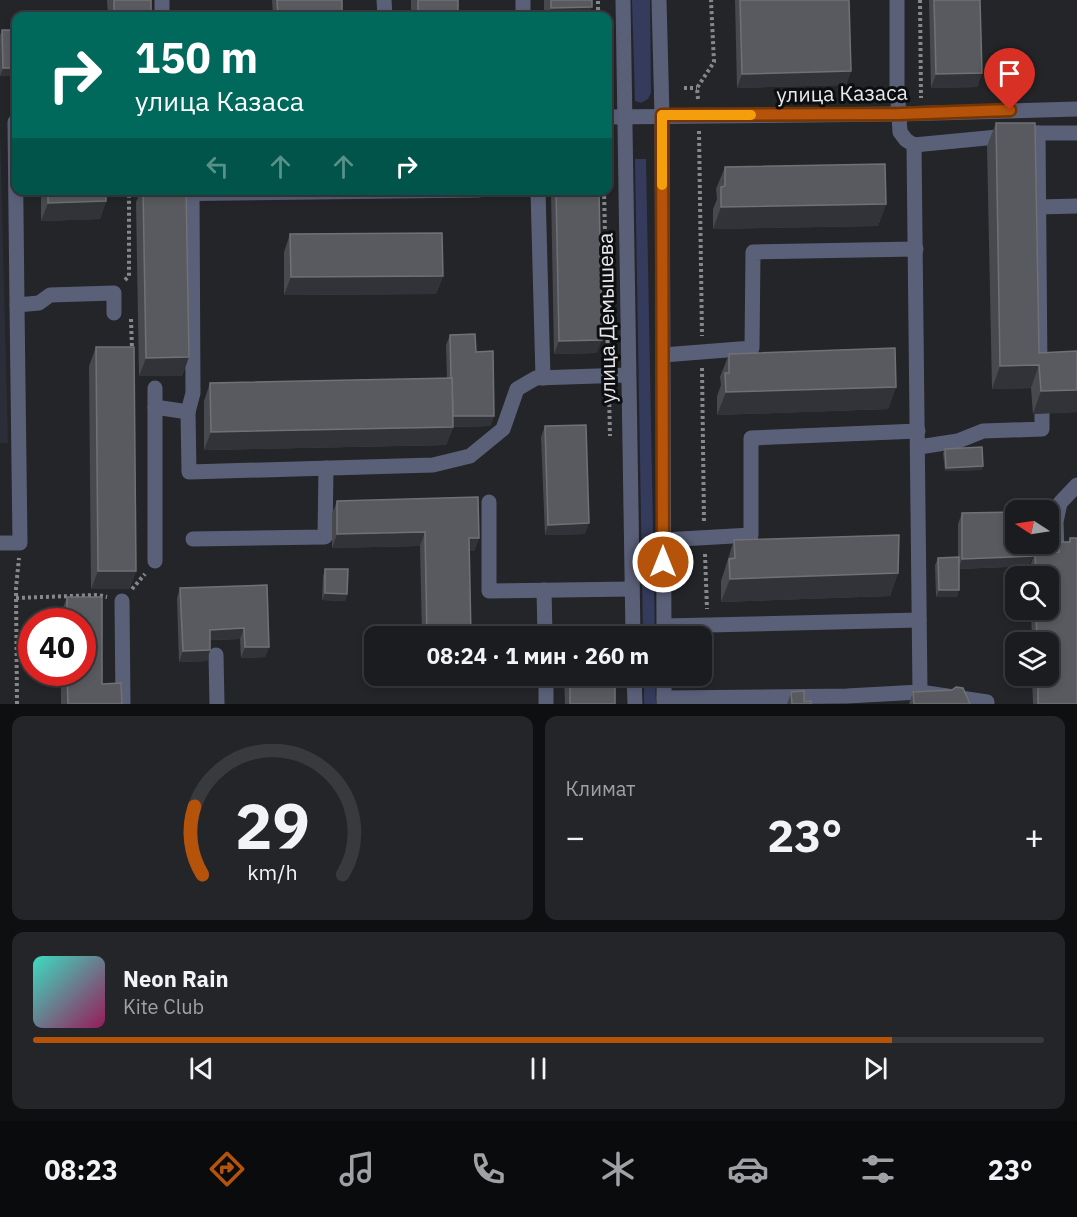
<!DOCTYPE html>
<html lang="ru">
<meta charset="utf-8">
<style>
body{margin:0;font-family:"IBM Plex Sans",sans-serif;background:#232528;color:#f1f3f6;height:100vh;display:flex;flex-direction:column;font-size:22px;white-space:nowrap}
*{box-sizing:border-box;margin:0}
p{font-size:20px;color:#9fa1a4}
.icon{flex:none;width:33px;height:33px;fill:none;stroke:currentColor;stroke-width:2;stroke-linecap:round;stroke-linejoin:round}
.map{position:relative;height:704px;overflow:hidden}
.drawer{display:flex;flex-direction:column;gap:12px;padding:12px;background:#0e0f11;flex:1}
.drawer>*{flex:none}
.banner{position:absolute;left:12px;top:12px;width:600px;height:183px;border-radius:12px;box-shadow:0 3px 9px #0003,0 0 0 2px #383a3d;background:#00695c;color:#fff;overflow:hidden}
.needle{width:39px;rotate:282deg}
.fabs{position:absolute;left:1005px;top:500px;display:grid;gap:12px}
.fabs a{display:grid;place-items:center;width:54px;height:54px;border-radius:12px;background:#1a1c1f;box-shadow:0 3px 9px #0003,0 0 0 2px #383a3d;font-size:30px}
.speed{position:absolute;left:18px;top:608px;display:flex;gap:12px;font-size:30px;font-weight:700;text-align:center}
.speed>*{display:grid;place-content:center;width:78px;height:78px;border-radius:50%;background:#1a1c1f;box-shadow:0 3px 9px #0003,0 0 0 2px #383a3d;line-height:1}
.speed .limit{border:9px solid #d22;background:#fff;color:#111}
.pin{position:absolute;display:grid;place-items:center;width:51px;height:51px;color:#fff;margin:-62px -26px;border-radius:50% 50% 50% 0;rotate:-45deg;box-shadow:0 0 6px #0007}
.pin .icon{rotate:45deg}
.me{position:absolute;width:66px;margin:-33px;rotate:0deg;stroke-linejoin:round;filter:drop-shadow(0 0 4px #0008)}
.turn{display:flex;align-items:center;gap:21px;height:126px;padding:0 24px;font-size:27px}
.turn .icon{width:78px;height:78px;stroke-width:2.5}
.turn b{display:block;font-size:42px;line-height:51px}
.lanes{display:flex;align-items:center;height:57px;padding:0 24px;background:#0003;justify-content:center;gap:30px;direction:ltr}
.lanes .off{opacity:.35}
.big{font-size:45px;font-weight:700;line-height:1.1}
.drawer .widget{flex:1;display:flex;flex-direction:column;justify-content:center;gap:9px;min-width:0;padding:0 21px;border-radius:12px;background:#232528}
.drawer .dial{align-items:center;gap:0}
.dial svg{height:156px;overflow:visible;fill:none;stroke:#383a3d;stroke-width:7;stroke-linecap:round;text-anchor:middle}
.dial text{fill:#f1f3f6;stroke:none}
.song{display:flex;align-items:center;gap:18px}
.cover{width:72px;height:72px;border-radius:9px;background:linear-gradient(135deg,hsl(170 70% 55%),hsl(330 70% 35%))}
.played{height:6px;border-radius:3px;background:linear-gradient(90deg,#b45309 85%,#383a3d 85%)}
.keys{display:flex;justify-content:space-around;direction:ltr}
.heat{display:flex;justify-content:space-between;align-items:center;font-size:33px;direction:ltr}
.drawer .tiles{flex:1;display:grid;gap:12px;grid-template-columns:1fr 1fr}
.widget:last-child{grid-column:span 2}
.trip{position:absolute;left:364px;top:626px;width:348px;height:60px;border-radius:12px;background:#1a1c1f;box-shadow:0 3px 9px #0003,0 0 0 2px #383a3d;font-weight:700;line-height:60px;text-align:center}
.menu{display:flex;height:96px;justify-content:space-around;align-items:center;background:#0a0b0c;color:#9fa1a4}
.menu .icon{width:42px;height:42px}
.menu .active{color:#b45309}
.menu b{font-size:27px;color:#f1f3f6}
.map>svg:first-child{display:block}
</style>
<div class="map">
<svg width="1077" height="704" viewBox="0 0 1077 704">
<rect width="100%" height="100%" fill="#232529"/>
<!-- built -->
<polygon fill="#2b2e38" points="0,130 8,443 0,443"/>
<!-- green -->
<g fill="#353b5c">
<polygon points="632,0 650,0 651,93 648,99 641,103 635,101"/>
<polygon points="635,159 646,159 655,636 643,636"/>
<polygon points="644,675 655,675 656,704 644,704"/>
</g>
<g fill="none" stroke-linecap="round" stroke-linejoin="round">
<!-- path -->
<g stroke="#87888c" stroke-width="4" stroke-dasharray="3 3" stroke-linecap="butt">
<polyline points="920,0 921,98"/>
<polyline points="598,16 598,0"/>
<polyline points="684,88 697,88"/>
<polyline points="698,99 697,88 714,62 711,0"/>
<polyline points="699,131 702,336"/>
<polyline points="604,190 608,361"/>
<polyline points="125,280 129,276 129,196 133,191"/>
<polyline points="131,319 132,350"/>
<polyline points="702,368 704,522"/>
<polyline points="609,392 610,436"/>
<polyline points="705,554 707,609"/>
<polyline points="132,589 145,574"/>
<polyline points="16,598 98,595 107,597"/>
<polyline points="708,640 710,681"/>
<polyline points="17,704 16,588 19,558"/>
</g>
<!-- minor -->
<g stroke="#5b6079" stroke-width="15">
<polyline points="162,0 162,16"/>
<polyline points="384,0 385,16"/>
<polyline points="523,0 523,16"/>
<polyline points="623,0 633,636"/>
<polyline points="659,0 662,115 664,636"/>
<polyline points="897,0 897,85 900,132 906,140 914,145 920,692"/>
<polyline points="608,117 899,114 1077,109"/>
<polyline points="15,122 17,305 39,303 50,295 114,293 114,313"/>
<polyline points="1038,133 1040,372"/>
<polyline points="914,145 1038,133 1077,133"/>
<polyline points="149,190 153,194 479,190"/>
<polyline points="538,190 543,378"/>
<polyline points="1039,207 1077,206"/>
<polyline points="663,355 752,348 753,252 916,249"/>
<polyline points="155,407 188,412 189,472 433,465 470,456 503,429 517,389 536,378 628,375"/>
<polyline points="188,412 193,393 192,193"/>
<polyline points="919,447 958,441 983,431 1042,429 1042,413"/>
<polyline points="489,502 489,591 632,589"/>
<polyline points="193,539 325,537 326,468"/>
<polyline points="663,540 751,535 751,438 918,431"/>
<polyline points="0,543 20,543 17,305"/>
<polyline points="1057,552 1056,522 1060,503 1077,485"/>
<polyline points="155,561 155,388"/>
<polyline points="544,590 545,636"/>
<polyline points="122,601 123,704"/>
<polyline points="664,626 919,620"/>
<polyline points="216,655 217,704"/>
<polyline points="546,675 546,704"/>
<polyline points="634,675 635,704"/>
<polyline points="664,675 664,704"/>
<polyline points="664,698 847,696 920,692 987,702 987,704"/>
</g>
</g>
<!-- wall -->
<g fill="#48494e">
<polygon points="107,0 151,0 151,16 108,16"/>
<polygon points="272,0 342,0 342,16 273,16"/>
<rect x="411" y="0" width="47" height="16"/>
<polygon points="544,0 592,0 588,16 544,16"/>
<polygon points="735,0 849,0 851,71 846,85 737,88"/>
<polygon points="929,0 980,0 982,73 977,87 931,88"/>
<polygon points="2,30 16,75 0,76 0,35"/>
<polygon points="996,123 1039,353 1077,351 1077,412 1033,414 1031,388 992,389 987,146"/>
<polygon points="725,167 886,204 878,226 713,229 713,209 717,199 716,189"/>
<polygon points="41,190 106,190 106,201 100,219 41,221"/>
<polygon points="141,190 143,190 189,357 182,376 139,376 136,202"/>
<polygon points="551,190 599,190 597,353 554,354"/>
<polygon points="290,234 443,276 436,294 284,295 284,252"/>
<polygon points="450,335 476,352 494,416 490,426 453,427 446,445 204,450 204,401 210,383 447,379 446,345"/>
<polygon points="96,347 136,571 129,589 91,589 89,366"/>
<polygon points="729,354 896,387 888,409 717,415 717,396 721,385 720,377"/>
<polygon points="545,426 585,534 545,535 541,437"/>
<polygon points="945,449 983,466 981,470 945,471 943,453"/>
<polygon points="337,501 479,538 474,551 469,551 471,636 422,636 420,546 332,548 332,514"/>
<polygon points="962,513 1029,566 959,569 957,597 936,597 935,565 938,558 958,557 958,524"/>
<polygon points="1070,538 1077,704 1033,704 1032,675 1048,675 1048,642 1032,642 1031,609 1048,609 1048,576 1031,576 1030,566 1035,553 1055,552 1059,542 1068,542"/>
<polygon points="734,540 898,573 890,596 721,602 721,581"/>
<polygon points="325,569 347,594 345,601 322,600 323,576"/>
<polygon points="267,585 269,647 265,657 241,658 240,639 210,640 210,650 207,661 179,662 177,598 180,588"/>
<polygon points="67,597 102,597 102,684 121,683 122,704 61,704 61,672 82,672 82,621 60,621 60,616"/>
<polygon points="564,675 615,675 615,704 565,704"/>
<polygon points="791,692 804,702 811,704 787,704"/>
<polygon points="913,692 970,704 909,704"/>
</g>
<!-- shaded-wall -->
<g fill="#323338">
<polygon points="592,7 588,16 548,16 551,8"/>
<polygon points="3,68 16,68 16,75 0,76"/>
<polygon points="851,71 846,85 737,88 742,74"/>
<polygon points="982,73 977,87 931,88 936,74"/>
<polygon points="106,201 100,219 41,221 48,203"/>
<polygon points="886,204 878,226 713,229 721,207"/>
<polygon points="443,276 436,294 284,295 291,277"/>
<polygon points="602,340 597,353 554,354 559,341"/>
<polygon points="189,357 182,376 139,376 146,358"/>
<polygon points="1039,365 1031,388 992,389 1000,366"/>
<polygon points="896,387 888,409 717,415 726,392"/>
<polygon points="1077,390 1077,412 1033,414 1041,391"/>
<polygon points="451,416 494,416 490,426 447,427"/>
<polygon points="453,427 446,445 204,450 211,432"/>
<polygon points="983,466 981,470 945,471 946,468"/>
<polygon points="589,523 585,534 545,535 548,525"/>
<polygon points="425,532 420,546 332,548 337,534"/>
<polygon points="469,538 479,538 474,551 464,551"/>
<polygon points="1033,556 1029,566 958,569 962,559"/>
<polygon points="98,571 136,571 129,589 91,589"/>
<polygon points="898,573 890,596 721,602 730,579"/>
<polygon points="939,590 959,590 957,597 936,597"/>
<polygon points="325,593 347,594 345,601 322,600"/>
<polygon points="244,628 240,639 206,640 210,630"/>
<polygon points="245,647 269,647 265,657 241,658"/>
<polygon points="210,650 207,661 179,662 183,651"/>
</g>
<!-- building -->
<g fill="#595a5f" stroke="#707175" stroke-width="1.5">
<rect x="114" y="0" width="37" height="16"/>
<polygon points="277,0 342,0 342,16 278,16"/>
<rect x="418" y="0" width="40" height="16"/>
<polygon points="551,0 592,0 592,7 551,8"/>
<polygon points="740,0 849,0 851,71 742,74"/>
<polygon points="934,0 980,0 982,73 936,74"/>
<polygon points="2,30 16,30 16,68 3,68"/>
<polygon points="996,123 1035,123 1039,353 1077,351 1077,390 1041,391 1039,365 1000,366"/>
<polygon points="885,164 886,204 721,207 721,187 725,186 725,167"/>
<polygon points="48,190 106,190 106,201 48,203"/>
<polygon points="143,190 186,190 189,357 146,358"/>
<polygon points="556,190 599,190 602,340 559,341"/>
<polygon points="442,233 443,276 291,277 290,234"/>
<polygon points="475,334 476,352 493,351 494,416 453,416 452,378 451,378 450,335"/>
<polygon points="96,347 134,347 136,571 98,571"/>
<polygon points="895,348 896,387 726,392 725,373 729,373 729,354"/>
<polygon points="452,378 453,427 211,432 210,383"/>
<polygon points="586,425 589,523 548,525 545,426"/>
<polygon points="982,447 983,466 946,468 945,449"/>
<polygon points="478,497 479,538 469,538 471,636 427,636 425,532 337,534 337,501"/>
<polygon points="1016,512 1016,543 1032,543 1033,556 962,559 962,513"/>
<polygon points="899,535 898,573 730,579 729,559 735,558 734,540"/>
<polygon points="1070,538 1077,538 1077,704 1038,704 1038,675 1048,675 1048,642 1037,642 1036,609 1048,609 1048,576 1036,576 1035,553 1059,552 1059,542 1070,542"/>
<polygon points="959,557 959,590 939,590 938,558"/>
<polygon points="325,569 348,569 347,594 325,593"/>
<polygon points="267,585 269,647 245,647 244,628 210,630 210,650 183,651 180,588"/>
<polygon points="67,597 102,597 102,684 121,683 122,704 68,704 67,672 82,672 82,621 67,621"/>
<polygon points="613,633 614,636 568,636 568,635"/>
<rect x="570" y="675" width="45" height="29"/>
<polygon points="956,687 963,688 970,704 914,704 913,692 952,690"/>
<polygon points="804,691 804,702 811,701 811,704 792,704 791,692"/>
</g>
<g fill="none" stroke-linecap="round" stroke-linejoin="round">
<!-- route casing -->
<g stroke="#753606" stroke-width="15">
<polyline id="route" points="663,562 662,115 899,114 1010,110"/>
</g>
<!-- route -->
<use href="#route" stroke="#b45309" stroke-width="10"/>
<!-- slow -->
<polyline stroke="#f59e0b" stroke-width="10" points="662,185 662,115 751,115"/>
</g>
<g text-anchor="middle" dominant-baseline="central" stroke-width="6" stroke-linejoin="round" paint-order="stroke">
<!-- street labels -->
<g font-size="21" fill="#e9e9ed" stroke="#0d0e10">
<text transform="translate(842 93) rotate(-1)">улица Казаса</text>
<text transform="translate(606 318) rotate(-91)">улица Демышева</text>
</g>
</g>
</svg>
<div class="fabs">
<a><svg class="needle" viewBox="-14 -14 28 28"><path d="M0-13l5 13h-10z" fill="#e53935"/><path d="M0 13l5-13h-10z" fill="#9fa1a4"/></svg></a>
<a><svg class="icon" aria-label="search" viewBox="0 0 24 24"><circle cx="10" cy="10" r="6"/><path d="M15 15l6 6"/></svg></a>
<a><svg class="icon" aria-label="layers" viewBox="0 0 24 24"><path d="M12 4l9 5-9 5-9-5zM3 14l9 5 9-5"/></svg></a>
</div>
<div class="speed"><div class="limit">40</div></div>
<div class="pin" style="left:1010px;top:110px;background:#d93025"><svg class="icon" aria-label="arrive" viewBox="0 0 24 24"><path d="M6 21V4h12l-3 4 3 4H6"/></svg></div>
<svg class="me" style="left:663px;top:562px" viewBox="-20 -20 40 40"><circle r="17" fill="#b45309" stroke="#fff" stroke-width="3"/><path d="M0-11L8 9 0 5-8 9z" fill="#fff"/></svg>
<div class="trip">08:24 · 1 мин · 260 m</div>
<div class="banner">
<div class="turn"><svg class="icon" aria-label="right" viewBox="0 0 24 24"><path d="M7 20v-9h11M14 6l5 5-5 5"/></svg><div><b>150 m</b>улица Казаса</div></div>
<div class="lanes"><svg class="icon off" aria-label="left" viewBox="0 0 24 24"><path d="M17 20v-9H6M10 6l-5 5 5 5"/></svg><svg class="icon off" aria-label="ahead" viewBox="0 0 24 24"><path d="M12 20V5M6 11l6-6 6 6"/></svg><svg class="icon off" aria-label="ahead" viewBox="0 0 24 24"><path d="M12 20V5M6 11l6-6 6 6"/></svg><svg class="icon" aria-label="right" viewBox="0 0 24 24"><path d="M7 20v-9h11M14 6l5 5-5 5"/></svg></div>
</div>
</div>
<section class="drawer">
<div class="tiles">
<div class="widget dial"><svg viewBox="0 0 100 80">
<path d="M14 69A42 42 0 1 1 86 69"/>
<path d="M14 69A42 42 0 0 1 10 34" stroke="#b45309"/>
<text x="50" y="56" font-size="32" font-weight="700">29</text>
<text x="50" y="72" font-size="11">km/h</text>
</svg></div>
<div class="widget"><p>Климат</p>
<div class="heat"><a>−</a><b class="big">23°</b><a>+</a></div>
</div>
<div class="widget">
<div class="song"><i class="cover"></i><div><b>Neon Rain</b><p>Kite Club</p></div></div>
<div class="played"></div>
<div class="keys"><svg class="icon" aria-label="previous" viewBox="0 0 24 24"><path d="M18 5L8 12l10 7zM5 5v14"/></svg><svg class="icon" aria-label="pause" viewBox="0 0 24 24"><path d="M8 5v14M16 5v14"/></svg><svg class="icon" aria-label="next" viewBox="0 0 24 24"><path d="M6 5l10 7-10 7zM19 5v14"/></svg></div>
</div>
</div>
</section>
<nav class="menu">
<b>08:23</b>
<svg class="icon active" aria-label="directions" viewBox="0 0 24 24"><path d="M12 3l9 9-9 9-9-9zM9 14v-3h6M13 9l2 2-2 2"/></svg>
<svg class="icon" aria-label="music" viewBox="0 0 24 24"><path d="M9 18V5l10-2v13"/><circle cx="6" cy="18" r="3"/><circle cx="16" cy="16" r="3"/></svg>
<svg class="icon" aria-label="phone" viewBox="0 0 24 24"><path d="M5 4h4l2 5-3 2q2 4 5 5l2-3 5 2v4C11 20 4 13 5 4z"/></svg>
<svg class="icon" aria-label="climate" viewBox="0 0 24 24"><path d="M12 3v18M4 7l16 10M4 17L20 7"/></svg>
<svg class="icon" aria-label="car" viewBox="0 0 24 24"><path d="M5 17H2v-5l4-1 3-4h7l3 4 3 1v5h-3M9 17h6M6 11h13"/><circle cx="7" cy="17" r="2"/><circle cx="17" cy="17" r="2"/></svg>
<svg class="icon" aria-label="filters" viewBox="0 0 24 24"><path d="M4 7h16M4 17h16"/><circle cx="9" cy="7" r="2"/><circle cx="15" cy="17" r="2"/></svg>
<b>23°</b>
</nav>
